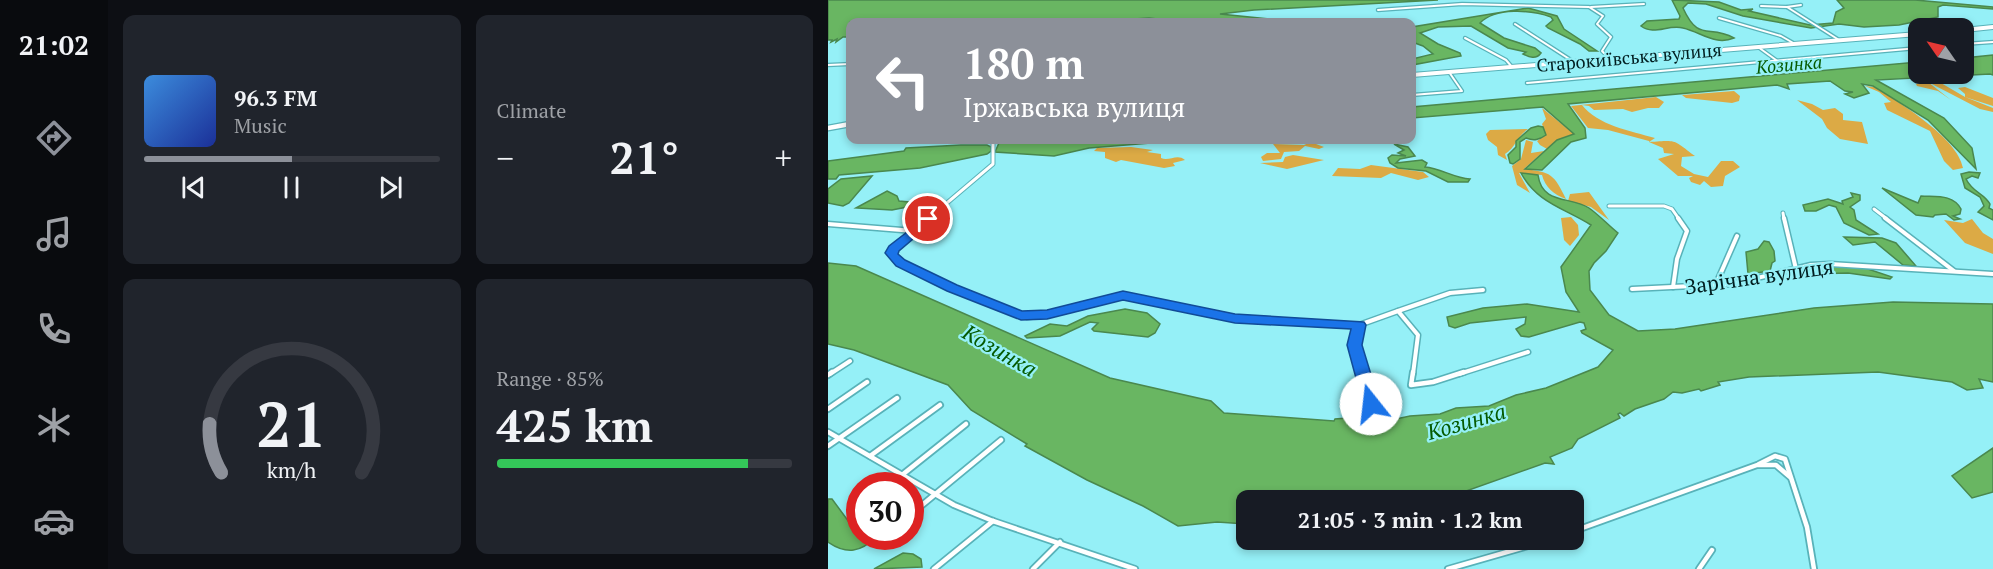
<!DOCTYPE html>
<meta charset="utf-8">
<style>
body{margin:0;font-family:"PT Serif",serif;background:#20242c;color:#f1f3f6;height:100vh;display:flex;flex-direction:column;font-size:22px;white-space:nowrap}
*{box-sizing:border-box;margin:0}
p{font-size:20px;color:#9ea1a6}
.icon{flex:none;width:33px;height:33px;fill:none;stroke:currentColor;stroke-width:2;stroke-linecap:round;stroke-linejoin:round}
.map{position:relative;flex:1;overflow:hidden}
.panel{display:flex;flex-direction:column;gap:15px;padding:15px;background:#0d0f14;width:720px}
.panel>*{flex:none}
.hud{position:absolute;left:18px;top:18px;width:570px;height:126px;border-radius:12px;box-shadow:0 3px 9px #0003;background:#8c9099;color:#fff;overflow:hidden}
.needle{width:39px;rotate:304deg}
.controls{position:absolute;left:1080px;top:18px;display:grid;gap:12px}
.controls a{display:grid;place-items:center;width:66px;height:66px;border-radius:12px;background:#171b24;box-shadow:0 3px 9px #0003;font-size:30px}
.speed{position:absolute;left:18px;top:472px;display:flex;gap:12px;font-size:30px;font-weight:700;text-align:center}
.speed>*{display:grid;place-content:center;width:78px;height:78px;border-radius:50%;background:#171b24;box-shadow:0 3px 9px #0003;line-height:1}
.speed .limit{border:9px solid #d22;background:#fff;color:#111}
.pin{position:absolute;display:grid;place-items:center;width:51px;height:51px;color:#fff;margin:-26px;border:3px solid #fff;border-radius:50%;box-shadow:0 2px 6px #0007}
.me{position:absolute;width:66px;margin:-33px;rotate:344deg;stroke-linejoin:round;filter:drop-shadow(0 0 4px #0008)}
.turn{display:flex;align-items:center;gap:21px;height:126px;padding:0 18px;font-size:27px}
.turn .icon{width:78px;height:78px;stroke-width:2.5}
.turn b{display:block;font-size:42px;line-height:51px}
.big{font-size:45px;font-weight:600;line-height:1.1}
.panel .tile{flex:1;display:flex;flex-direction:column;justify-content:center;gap:9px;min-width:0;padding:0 21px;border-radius:12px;background:#20242c}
.panel .dial{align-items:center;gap:0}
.dial svg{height:156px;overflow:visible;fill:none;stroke:#363941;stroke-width:7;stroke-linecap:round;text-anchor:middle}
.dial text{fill:#f1f3f6;stroke:none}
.song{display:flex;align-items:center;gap:18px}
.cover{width:72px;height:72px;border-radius:9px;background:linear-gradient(135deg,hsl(210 70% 55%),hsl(230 70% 35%))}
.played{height:6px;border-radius:3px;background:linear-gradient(90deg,#8c9099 50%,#363941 50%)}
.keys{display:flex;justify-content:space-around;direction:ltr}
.heat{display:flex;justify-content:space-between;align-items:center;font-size:33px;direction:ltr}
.charge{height:9px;border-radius:4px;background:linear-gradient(90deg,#34c759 85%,#363941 0)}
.panel .tiles{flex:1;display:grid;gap:15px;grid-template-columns:repeat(2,1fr)}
.trip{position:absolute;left:408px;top:490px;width:348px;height:60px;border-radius:12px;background:#171b24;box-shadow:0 3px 9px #0003;font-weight:600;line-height:60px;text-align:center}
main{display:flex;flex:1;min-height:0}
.menu{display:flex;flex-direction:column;width:108px;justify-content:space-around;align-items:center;background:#090b0e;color:#9ea1a6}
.menu .icon{width:42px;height:42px}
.menu .current{color:#8c9099}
.menu b{font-size:27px;color:#f1f3f6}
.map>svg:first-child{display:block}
</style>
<main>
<nav class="menu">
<b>21:02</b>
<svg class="icon current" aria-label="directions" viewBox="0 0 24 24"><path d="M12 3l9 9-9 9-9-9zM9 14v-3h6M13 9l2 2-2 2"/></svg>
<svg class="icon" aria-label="music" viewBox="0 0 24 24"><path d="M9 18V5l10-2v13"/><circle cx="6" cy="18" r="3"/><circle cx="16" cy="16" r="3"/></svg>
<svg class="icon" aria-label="phone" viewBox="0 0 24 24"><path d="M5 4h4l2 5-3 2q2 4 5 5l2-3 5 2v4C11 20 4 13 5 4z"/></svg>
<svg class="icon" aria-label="climate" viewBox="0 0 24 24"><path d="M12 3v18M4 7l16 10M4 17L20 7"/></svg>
<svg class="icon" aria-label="car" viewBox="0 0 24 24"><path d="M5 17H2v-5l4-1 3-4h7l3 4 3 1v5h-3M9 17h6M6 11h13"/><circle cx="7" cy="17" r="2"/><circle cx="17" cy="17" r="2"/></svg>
</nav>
<section class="panel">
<div class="tiles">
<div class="tile">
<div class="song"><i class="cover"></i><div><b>96.3 FM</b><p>Music</p></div></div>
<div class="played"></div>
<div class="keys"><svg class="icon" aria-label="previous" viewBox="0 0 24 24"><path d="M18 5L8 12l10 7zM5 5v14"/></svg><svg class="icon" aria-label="pause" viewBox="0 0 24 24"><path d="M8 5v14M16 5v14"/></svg><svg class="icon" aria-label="next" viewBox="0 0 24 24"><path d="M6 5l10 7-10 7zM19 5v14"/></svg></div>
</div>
<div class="tile"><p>Climate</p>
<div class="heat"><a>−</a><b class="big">21°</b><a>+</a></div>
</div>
<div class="tile dial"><svg viewBox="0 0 100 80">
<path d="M14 69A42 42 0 1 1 86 69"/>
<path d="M14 69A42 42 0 0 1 8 44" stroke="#8c9099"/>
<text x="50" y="56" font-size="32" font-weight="700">21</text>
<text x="50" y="72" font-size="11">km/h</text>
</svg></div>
<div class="tile"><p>Range · 85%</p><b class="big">425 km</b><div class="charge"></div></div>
</div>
</section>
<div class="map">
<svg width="1165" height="569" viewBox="0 0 1165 569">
<rect width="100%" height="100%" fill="#95f0f7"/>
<!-- green -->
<g fill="#dcaa45">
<polygon points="1095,76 1101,76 1137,97 1137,94 1130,88 1137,87 1165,98 1165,106 1137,97 1165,108 1165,112 1152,109 1100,82 1123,100 1110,91 1089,86 1088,84 1097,82 1088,78"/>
<path d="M1037,86L1046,87C1071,102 1130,138 1135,168L1125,170L1116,161L1102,131L1059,110L1056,103L1063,102L1051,92Z"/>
<polygon points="906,91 912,96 911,101 904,103 858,98 854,95"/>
<path d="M828,97L836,102L831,108H820L804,112L795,109L766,110L761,106L754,105C769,125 803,131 827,138L821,142C850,140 844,139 867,156L854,157L853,166L866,174L880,177L893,161H905L912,167L897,176L895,186L883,187L876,181L872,185L863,182L861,178L865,176H850L830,159L846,154L836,153L835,148L821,142V141L780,130L760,128L743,106Z"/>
<polygon points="969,100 984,104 995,110 1007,108 1015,114 1015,120 1034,122 1040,144 1012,139 999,128 994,119"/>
<polygon points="714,108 746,134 729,140 719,149 712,145 709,141 718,135 714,124 718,119"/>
<path d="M700,129C689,136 688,147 677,154L679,160L670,155L669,147L660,140L658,134L662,130Z"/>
<path d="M698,140L705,142L703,153L716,151L696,169C723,172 726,174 738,199C726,195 717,187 714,175L691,173L702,193L689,185L684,166L693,159Z"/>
<polygon points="485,141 493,141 488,144 496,147 491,149 477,146 471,151 456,152 453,159 435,161 433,157 439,153 452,153 445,144 476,145"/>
<path d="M269,148L303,147L325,150L319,152L333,154V158C341,162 349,153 357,160L345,163L347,166L336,168L293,160L288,162L277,158V152L266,151Z"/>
<polygon points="465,155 496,160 459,169 432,163 455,162 457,157"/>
<polygon points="543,165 595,172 601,177 590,180 563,173 553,178 504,176 510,168 532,169"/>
<polygon points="761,192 781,220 763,207 740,201 742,194"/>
<polygon points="743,217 750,225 751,235 742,246 736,240 733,218"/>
<polygon points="1144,219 1155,233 1165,239 1165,254 1137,243 1116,220 1135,223"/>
</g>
<!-- water -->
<g fill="#69b662" stroke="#4a884e" stroke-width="1.5">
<polygon points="0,0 610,0 426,10 392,14 470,22 356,22 321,18 260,22 263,20 261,19 235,22 22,22 22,37 15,37 8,42 9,39 3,42 4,40 0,40"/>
<path d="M844,0L891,2L913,10L925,9L921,11L982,25L1005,23L1008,12L1016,8L1009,0H1087L1165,7V9L1115,5L1110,7V17L1071,25L1036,27L1011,24L983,28L915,16L878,4L860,3L855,8C871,43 880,24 906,38C887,46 873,32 855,28C840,24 826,36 813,26L819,21L851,19L852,16Z"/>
<path d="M700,8L729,16L736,29L769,51H761L752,44L720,28L718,26L725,20L723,17C704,10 667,7 652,23L676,38L707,48L713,53C708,60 701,57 695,54L698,52L680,48L643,26L610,27L592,33L610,44L632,53L633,56L584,65V59L605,54L595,46L584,42V27Z"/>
<polygon points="1165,55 1165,75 1162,74 1048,80 1116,118 1144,148 1148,169 1100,120 1045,86 1034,84 1041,93 1026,98 1017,94 1025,92 1017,91 1002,81 959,84 961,89 949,85 740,104 757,128 758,138 743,142 714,170 697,169 729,140 746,134 715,107 584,118 584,107 1090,62 1090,74 1136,74 1136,58"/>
<path d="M710,126L715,127L718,135C711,140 706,141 698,138L692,142V159L685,164L682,163L680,155L688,147V141L703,128Z"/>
<polygon points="205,140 360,140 261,148 226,156 167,152 171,143"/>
<path d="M566,144L580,147L587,156L572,159L568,163L594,160L599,163L597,167C612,168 626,178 642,179L640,182H620L598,171L570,168L562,163L560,158L564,155L578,156L570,153L576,150Z"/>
<polygon points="133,145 159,145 163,147 163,151 159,154 92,168 11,175 8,179 0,179 0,161 76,151 78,148"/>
<path d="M1141,172L1152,173L1150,178L1144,176L1138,179C1145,193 1156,193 1162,204L1161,208L1165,210V220L1150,212L1156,206L1152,197L1137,188L1133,174Z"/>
<path d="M693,173L710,175C714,205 743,196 761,208C771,215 780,225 790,233L778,251L766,263L761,271L762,290L781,315L810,331L847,329L986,308L1065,302L1165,304V382L1151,379L1155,388L1139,390L1124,382L1050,372L921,377L890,382L892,385L873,391L871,389L854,393L845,392L836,399L807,409L796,416L792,413L790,414L792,418L750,439L744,448L722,457L726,464L717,463L610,501H418V524L389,522L350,526L315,506L259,480L197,446L199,444L143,410L120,385L26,350L0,344V263L28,266L282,378L383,401L396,413L506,421L507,419L532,417L554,422L582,416L612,414L628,408L661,406L688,395L718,388L770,367L785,350L754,333L753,331L758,329L756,323L752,322L701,337L693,336L688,329L697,324L698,317L642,323L627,328L621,326L619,317L655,308L699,304L751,312L738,292L733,267L763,225C736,208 709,203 693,173Z"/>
<polygon points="44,176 21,203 15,206 0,203 0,189 13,179"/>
<path d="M1054,188L1090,203L1093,196C1108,197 1125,194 1133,209L1132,214L1125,216L1132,219L1126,220L1118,214L1107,215L1105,217L1088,215Z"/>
<polygon points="59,191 69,196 71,201 81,202 79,207 64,210 28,208"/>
<polygon points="1023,193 1032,195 1032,200 1022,207 1026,210 1028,220 1050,234 1041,235 1016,223 1008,207 1001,205 988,211 977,211 975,205 1000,199 1015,204 1014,201 1025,197"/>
<polygon points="1016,237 1054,238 1068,243 1088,266 1075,265 1047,242 1025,245"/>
<polygon points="936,241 941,242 946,251 947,261 944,263 942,271 920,274 918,252 930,249"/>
<polygon points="996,266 1031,266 1064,277 1062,279 1020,273 983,274 977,269"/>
<polygon points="297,309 319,313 332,324 327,333 320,337 266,331 264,329 270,323 262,322 232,336 199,338 197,336 222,324 239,326 260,316"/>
<polygon points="1165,448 1165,492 1144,498 1124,476"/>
<path d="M0,499H4L21,522L31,525L32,537H48C33,552 19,555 0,542Z"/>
<polygon points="75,553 85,554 93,559 94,567 46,569"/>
</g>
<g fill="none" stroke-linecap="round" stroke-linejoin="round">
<!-- street-far3 casing -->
<g stroke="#58b2b9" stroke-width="4.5">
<g id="street-far3">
<polyline points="973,5 959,7 1011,40"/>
<polyline points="933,6 959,7"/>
<polyline points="763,7 816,4"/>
<polyline points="550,10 634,4 761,7 775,16 769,24 783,37 774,51 782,59"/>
<polyline points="891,18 953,36 967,44"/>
<polyline points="687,24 746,62"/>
<polyline points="637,38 678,60 684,67"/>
<polyline points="1136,44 1165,42"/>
<polyline points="930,47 948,60"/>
<polyline points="0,65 22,64"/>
<polyline points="699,83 1090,48"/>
<polyline points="584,95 634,91 621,72"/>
</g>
</g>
<!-- street-far2 casing -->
<g stroke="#58b2b9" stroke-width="5">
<g id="street-far2">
<polyline points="781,206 836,206 844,209 851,219"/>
<polyline points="1046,209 1059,219"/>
<polyline points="955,213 956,219"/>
<polyline points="100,219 165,164 165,140"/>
</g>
</g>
<!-- street-far1 casing -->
<g stroke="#58b2b9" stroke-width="7">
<g id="street-far1">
<polyline points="102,218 63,253 73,263 124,288 199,317 219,315 295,296 407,318 465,322 531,325 570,311 590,335 585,374"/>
<polyline points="956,218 968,269"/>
<polyline points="1057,218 1126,271"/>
<polyline points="0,224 86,231"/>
<polyline points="888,284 909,236"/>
<polyline points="845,287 849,259 859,231 850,218"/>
<polyline points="804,289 904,284 983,265 1002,264 1165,274"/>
<polyline points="570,311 622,293 655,290"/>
<polyline points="531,325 527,345 535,374"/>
<polyline points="2,374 22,361"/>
<polyline points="631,374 700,352"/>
</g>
</g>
<!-- street casing -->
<g stroke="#58b2b9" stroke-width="8">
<g id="street">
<polyline points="534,372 543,403"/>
<polyline points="585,372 583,385 605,382 636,372"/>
<polyline points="0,375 4,372"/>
<polyline points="0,409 39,382"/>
<polyline points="0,432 126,505 165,521 307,569"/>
<polyline points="0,446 69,398"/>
<polyline points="42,456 112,405"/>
<polyline points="931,464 947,456 957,459 979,527 986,569"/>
<polyline points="74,475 138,424"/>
<polyline points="82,515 173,440"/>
<polyline points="746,531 929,465 948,465 962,477"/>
<polyline points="106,569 165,521"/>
<polyline points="205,569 232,542"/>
<polyline points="620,569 721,540"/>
<polyline points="871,569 884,550"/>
</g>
</g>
<!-- secondary-far1 casing -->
<g stroke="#58b2b9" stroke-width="6">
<g id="secondary-far1">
<polyline points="1136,30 1165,27"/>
<polyline points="584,75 1090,34"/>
</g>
</g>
<!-- secondary casing -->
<g stroke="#58b2b9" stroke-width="7">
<polyline id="secondary" points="0,128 22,124"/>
</g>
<!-- street-far3 -->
<use href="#street-far3" stroke="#fff" stroke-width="2"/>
<!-- street-far2 -->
<use href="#street-far2" stroke="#fff" stroke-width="3"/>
<!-- street-far1 -->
<use href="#street-far1" stroke="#fff" stroke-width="4"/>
<!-- street -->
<use href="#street" stroke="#fff" stroke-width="4.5"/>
<!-- secondary-far1 -->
<use href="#secondary-far1" stroke="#fff" stroke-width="4"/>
<!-- secondary -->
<use href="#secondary" stroke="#fff" stroke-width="4.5"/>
</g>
<!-- route -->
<polygon fill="#1a73e8" stroke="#114b97" stroke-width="1.5" points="100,216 106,219 105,222 71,251 70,254 77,260 129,285 194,311 219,310 295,291 407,314 536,322 538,325 534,345 552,404 549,408 538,408 535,404 519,345 523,329 407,323 295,300 219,319 193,320 119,291 68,266 57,253 61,246"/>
<g text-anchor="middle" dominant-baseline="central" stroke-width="4.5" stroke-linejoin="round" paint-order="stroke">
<!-- far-street labels -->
<g font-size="18" fill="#011e20" stroke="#95f0f7">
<text transform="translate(801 57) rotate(-5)">Старокиївська вулиця</text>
</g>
<!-- far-water labels -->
<g font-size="18" font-style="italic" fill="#055a01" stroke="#95f0f7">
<text transform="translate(961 64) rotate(-5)">Козинка</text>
</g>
<!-- street labels -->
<g font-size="21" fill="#011e20" stroke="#95f0f7">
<text transform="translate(931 276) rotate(-8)">Зарічна вулиця</text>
</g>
<!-- water labels -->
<g font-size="22" font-style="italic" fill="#055a01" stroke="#95f0f7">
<text transform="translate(172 350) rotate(30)">Козинка</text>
<text transform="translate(638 421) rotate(-16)">Козинка</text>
</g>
</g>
</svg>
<div class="controls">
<a><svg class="needle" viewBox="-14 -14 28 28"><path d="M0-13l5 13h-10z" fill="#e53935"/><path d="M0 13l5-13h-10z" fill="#9ea1a6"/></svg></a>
</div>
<div class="speed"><div class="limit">30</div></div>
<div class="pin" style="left:100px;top:219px;background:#d93025"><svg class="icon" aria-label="arrive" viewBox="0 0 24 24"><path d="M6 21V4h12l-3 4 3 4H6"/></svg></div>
<svg class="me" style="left:543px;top:404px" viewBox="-20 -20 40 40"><circle r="19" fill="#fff"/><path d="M0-13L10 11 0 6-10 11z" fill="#1a73e8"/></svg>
<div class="trip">21:05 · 3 min · 1.2 km</div>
<div class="hud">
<div class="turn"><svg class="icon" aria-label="left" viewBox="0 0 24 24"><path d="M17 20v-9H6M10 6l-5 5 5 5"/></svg><div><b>180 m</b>Іржавська вулиця</div></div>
</div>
</div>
</main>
